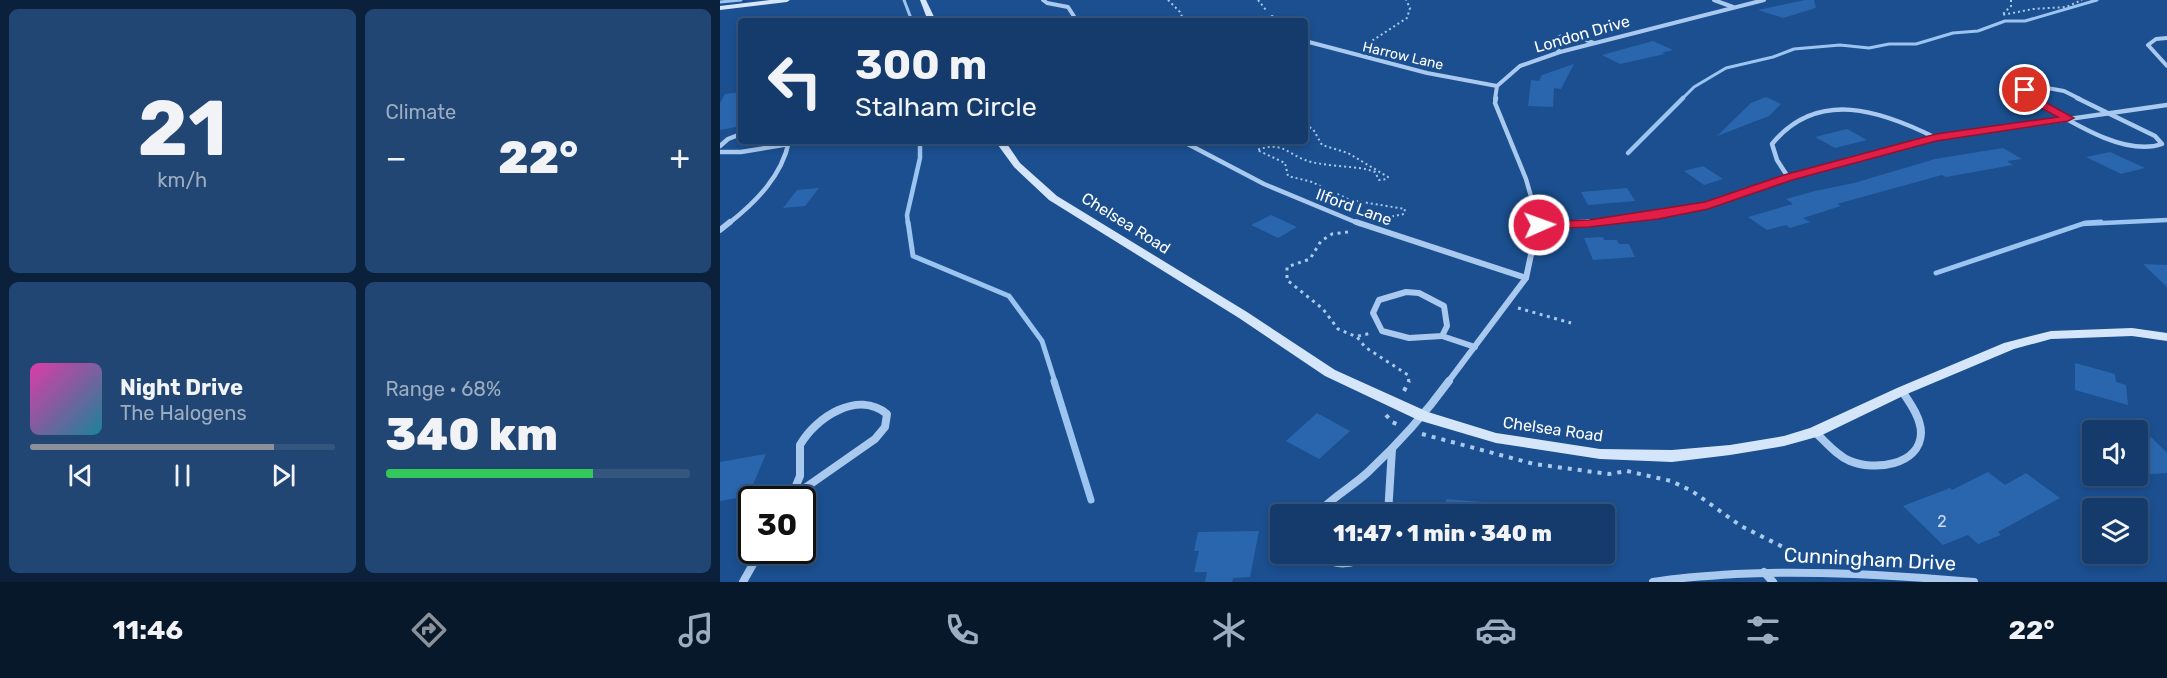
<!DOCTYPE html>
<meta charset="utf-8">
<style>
body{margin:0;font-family:Rubik,sans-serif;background:#214673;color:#f1f3f6;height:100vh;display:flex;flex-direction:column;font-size:22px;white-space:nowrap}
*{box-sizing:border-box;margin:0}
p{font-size:20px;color:#9dadc1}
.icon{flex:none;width:33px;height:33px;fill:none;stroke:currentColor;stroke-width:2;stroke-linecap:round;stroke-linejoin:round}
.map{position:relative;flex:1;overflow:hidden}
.panel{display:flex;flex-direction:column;gap:9px;padding:9px;background:#0b203b;width:720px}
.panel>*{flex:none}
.hud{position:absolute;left:18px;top:18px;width:570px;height:126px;border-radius:6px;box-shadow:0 3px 9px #0003,0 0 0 2px #33557e;background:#143b6b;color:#f1f3f6;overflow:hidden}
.buttons{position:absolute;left:1362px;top:420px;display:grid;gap:12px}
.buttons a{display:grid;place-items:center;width:66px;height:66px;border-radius:6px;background:#143b6b;box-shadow:0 3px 9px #0003,0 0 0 2px #33557e;font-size:30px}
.speed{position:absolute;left:18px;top:486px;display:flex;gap:12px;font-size:30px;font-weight:700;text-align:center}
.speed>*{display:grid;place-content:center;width:78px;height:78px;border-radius:50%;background:#143b6b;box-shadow:0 3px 9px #0003,0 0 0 2px #33557e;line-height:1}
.speed .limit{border:3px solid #111;border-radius:9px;background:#fff;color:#111}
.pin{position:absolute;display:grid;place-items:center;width:51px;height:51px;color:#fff;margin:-26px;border:3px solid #fff;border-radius:50%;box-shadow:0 2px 6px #0007}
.me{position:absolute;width:66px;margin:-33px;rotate:88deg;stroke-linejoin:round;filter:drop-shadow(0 0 4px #0008)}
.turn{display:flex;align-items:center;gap:21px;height:126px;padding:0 18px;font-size:27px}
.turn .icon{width:78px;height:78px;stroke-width:2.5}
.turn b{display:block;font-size:42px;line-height:51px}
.big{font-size:45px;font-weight:800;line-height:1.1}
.panel .tile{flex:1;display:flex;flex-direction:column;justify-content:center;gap:9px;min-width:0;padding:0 21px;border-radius:9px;background:#214673}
.panel .dial{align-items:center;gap:0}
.dial b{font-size:78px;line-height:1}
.song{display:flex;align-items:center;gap:18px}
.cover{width:72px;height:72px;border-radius:9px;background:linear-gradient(135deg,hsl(320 70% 55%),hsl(190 70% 35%))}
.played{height:6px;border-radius:3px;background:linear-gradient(90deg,#8c9099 80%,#33557e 80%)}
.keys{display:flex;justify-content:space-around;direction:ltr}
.heat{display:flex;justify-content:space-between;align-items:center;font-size:33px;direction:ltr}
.charge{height:9px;border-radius:4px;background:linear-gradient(90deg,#34c759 68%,#33557e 0)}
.panel .tiles{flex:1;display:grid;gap:9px;grid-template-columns:repeat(2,1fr)}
.trip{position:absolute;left:550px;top:504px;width:345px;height:60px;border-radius:6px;background:#143b6b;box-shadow:0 3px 9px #0003,0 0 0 2px #33557e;font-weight:800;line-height:60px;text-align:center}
.tab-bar{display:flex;height:96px;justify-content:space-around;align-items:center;background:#08182b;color:#9dadc1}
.tab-bar .icon{width:42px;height:42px}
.tab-bar .on{color:#8c9099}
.tab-bar b{font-size:27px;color:#f1f3f6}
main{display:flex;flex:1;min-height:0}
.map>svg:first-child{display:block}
</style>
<main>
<section class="panel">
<div class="tiles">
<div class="tile dial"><b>21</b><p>km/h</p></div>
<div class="tile"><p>Climate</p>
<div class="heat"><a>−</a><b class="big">22°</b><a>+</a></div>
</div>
<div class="tile">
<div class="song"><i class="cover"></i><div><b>Night Drive</b><p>The Halogens</p></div></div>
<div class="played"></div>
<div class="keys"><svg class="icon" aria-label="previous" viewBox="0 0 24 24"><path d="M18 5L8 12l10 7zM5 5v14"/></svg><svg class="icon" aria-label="pause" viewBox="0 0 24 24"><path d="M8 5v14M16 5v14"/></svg><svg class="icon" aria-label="next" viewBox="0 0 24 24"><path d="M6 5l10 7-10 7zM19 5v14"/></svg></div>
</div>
<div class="tile"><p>Range · 68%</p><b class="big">340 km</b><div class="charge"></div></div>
</div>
</section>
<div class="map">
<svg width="1447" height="582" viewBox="0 0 1447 582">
<rect width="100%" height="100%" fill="#1b4f8f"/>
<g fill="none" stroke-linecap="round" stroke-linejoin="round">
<!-- stream-far3 -->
<g stroke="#9cc4f0" stroke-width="3">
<polyline points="184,0 192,21"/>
<polyline points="0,2 21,0"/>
<polyline points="962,99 974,87 1006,68 1053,57 1074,49 1120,45 1149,48 1169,44 1196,44 1233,33 1258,31 1285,21 1305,21 1377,0"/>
</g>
<!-- stream-far2 -->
<g stroke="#9cc4f0" stroke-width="4.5">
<polyline points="908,153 963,98"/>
<polyline points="188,224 187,215 200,158 200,141"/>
<polyline points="1362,224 1447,220"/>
</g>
<!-- stream-far1 -->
<g stroke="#9cc4f0" stroke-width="5">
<polyline points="188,222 193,256 289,296 322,341 335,382"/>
<polyline points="1216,273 1365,223 1381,222"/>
</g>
<!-- stream -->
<polyline stroke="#9cc4f0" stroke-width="7" points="334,381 371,500"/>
</g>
<!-- building -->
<g fill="#2a66ad">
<polygon points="1085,0 1094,0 1096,8 1063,18 1038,10"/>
<polygon points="933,41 953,50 941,53 945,54 900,64 882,55"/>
<polygon points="854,64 841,89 834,88 833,107 808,106 811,80 819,81 822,75"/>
<polygon points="21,92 21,126 0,130 0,103 5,94"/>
<polygon points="1046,97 1061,104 1049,116 997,136 1031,103"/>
<polygon points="1127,129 1147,140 1115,148 1095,137"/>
<polygon points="1283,148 1302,159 1287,161 1293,165 1226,177 1222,175 1117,204 1121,206 1083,218 1090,222 1070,228 1066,225 1047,230 1028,217 1073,204 1066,199 1095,191 1134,183 1215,159"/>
<polygon points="1390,152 1425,168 1401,174 1366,157"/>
<polygon points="983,166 1003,179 984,185 964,171"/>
<polygon points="99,188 85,206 63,208 77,190"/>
<polygon points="907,188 915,201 868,205 861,192"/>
<polygon points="551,215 577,227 558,238 531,225"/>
<polygon points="883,237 884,240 897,240 899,244 909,244 915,257 873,260 864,238"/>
<polygon points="1423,264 1447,265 1447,287"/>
<polygon points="1355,363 1395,374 1396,382 1406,385 1408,405 1355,390"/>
<polygon points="597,413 630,431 599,459 566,441"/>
<polygon points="1418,424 1447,453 1447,473 1418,475"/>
<polygon points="46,454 28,496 0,501 0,462"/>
<polygon points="1268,472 1285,485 1306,473 1340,498 1278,532 1281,535 1258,544 1248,535 1223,545 1183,506 1230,488 1232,490"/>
<polygon points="726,499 787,504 787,514 725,514"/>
<polygon points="539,531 530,577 513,578 512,582 485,582 487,572 474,572 479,551 474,551 478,532"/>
</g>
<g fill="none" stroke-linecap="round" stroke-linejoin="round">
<!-- path-far2 -->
<g stroke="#a9c9ee" stroke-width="2" stroke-dasharray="2 3" stroke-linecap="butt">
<polyline points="448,0 460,12 464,21"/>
<polyline points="538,0 546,10"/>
<polyline points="1291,0 1291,6 1282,15 1313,9 1346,7 1362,0"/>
<polyline points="644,46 687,18 690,8 686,0"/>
<path d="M585,125L593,129L602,145L628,153L668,177L667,179L659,180L655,172L646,169C629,166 601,166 585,160C567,153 561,141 537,150L565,163L568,176L592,182L630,200L685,209L684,214L669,217L668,221"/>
</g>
<!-- path-far1 -->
<g stroke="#a9c9ee" stroke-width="3" stroke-dasharray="3 4.5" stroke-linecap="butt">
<polyline points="628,232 612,234 601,241 590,259 567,267 567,280 603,309 618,329 637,337 645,347 688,375 689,382"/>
<polyline points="798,308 851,323"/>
<polyline points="638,336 652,333"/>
</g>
<!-- path -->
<g stroke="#a9c9ee" stroke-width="4" stroke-dasharray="4 6" stroke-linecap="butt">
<polyline points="684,391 689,381"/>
<polyline points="666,415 672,422 679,425"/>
<polyline points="702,434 814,464 889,474 907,471 951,481 972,491 1021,526 1073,552 1080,560"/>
</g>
<!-- street-far3 -->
<g stroke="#a9c9ee" stroke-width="4">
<polyline points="323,0 327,3 348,7 357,21"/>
<polyline points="994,0 1013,7"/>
<polyline points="552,17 555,21"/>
<polyline points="1447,38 1436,39 1428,45 1447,66"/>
<polyline points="585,41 707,73 777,86"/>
<path d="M840,52L831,41C845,31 859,37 874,43"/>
<polyline points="775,99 777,86 800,66 840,52 1044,0"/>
<polyline points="1313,99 1305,90 1311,85 1344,91 1360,99"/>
</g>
<!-- street-far2 -->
<g stroke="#a9c9ee" stroke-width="4.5">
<polyline points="776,98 775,103 806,179 819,224"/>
<path d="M1310,98C1344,117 1403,158 1442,144L1435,136L1357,98"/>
<polyline points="462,141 544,184 640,224"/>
<polyline points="0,146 8,139 21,134"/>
<polyline points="0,152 21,152 69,144"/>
<path d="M1068,177L1057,160L1052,144C1098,88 1162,111 1216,138"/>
<path d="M8,224C36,202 62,176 69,141"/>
<polyline points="846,224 938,215 988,205 1068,177 1216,138 1447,105"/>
</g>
<!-- street-far1 -->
<g stroke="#a9c9ee" stroke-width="6">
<polyline points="636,222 806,278"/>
<polyline points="819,225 874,222"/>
<polyline points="0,230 10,222"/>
<polygon points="686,292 699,293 724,306 727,326 722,336 689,338 662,331 653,313 659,300"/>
<polyline points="722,336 755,347"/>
<polyline points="728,382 806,278 818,222"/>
</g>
<!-- street -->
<g stroke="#a9c9ee" stroke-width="8">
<path d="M1095,432C1106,442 1116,455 1130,461C1153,471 1200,466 1201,433C1201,418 1190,403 1182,391"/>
<path d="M70,500L80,476V445C96,417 138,390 167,414L165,427L155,439L72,497"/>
<path d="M597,514C612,497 632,487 648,472C678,444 705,414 729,381"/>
<polyline points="668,514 672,449"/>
<path d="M599,554C616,568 632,565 650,554"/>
<polyline points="1044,572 1053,582"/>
<polyline points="23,582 41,550"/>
<path d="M933,582C960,577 988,576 1015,574C1095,570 1175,575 1254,582"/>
</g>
<!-- secondary -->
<g fill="#d6e6fa" fill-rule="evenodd">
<polygon points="50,0 70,0 67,2 0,10 0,6"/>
<polygon points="200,0 206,0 216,21 208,21"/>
<polygon points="275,141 285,141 300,163 337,196 527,312 615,370 708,412 776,433 880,449 952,450 1010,445 1064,436 1090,428 1177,388 1284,343 1331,331 1412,328 1447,333 1447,341 1412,336 1331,339 1294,349 1187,394 1100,436 1064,446 1010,455 952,462 880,459 776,443 698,420 605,376 519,318 329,200 294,167"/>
</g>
</g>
<!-- route -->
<polygon fill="#e11d48" stroke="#92132f" stroke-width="1.5" points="1301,88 1308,88 1312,95 1354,118 1348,121 1216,141 1072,180 988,209 938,219 869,227 819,229 812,225 819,222 869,220 985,202 1064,175 1216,134 1338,117 1305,99 1300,90"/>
<g text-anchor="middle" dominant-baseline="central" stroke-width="6" stroke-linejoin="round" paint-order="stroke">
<!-- far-street labels -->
<g font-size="14" fill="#fff" stroke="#1b4f8f">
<text transform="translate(683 56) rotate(13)">Harrow Lane</text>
</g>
<!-- street labels -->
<g font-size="16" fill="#fff" stroke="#1b4f8f">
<text transform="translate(862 34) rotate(-16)">London Drive</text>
<text transform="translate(634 207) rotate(20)">Ilford Lane</text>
<text transform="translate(406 223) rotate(32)">Chelsea Road</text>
<text transform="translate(833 429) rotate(8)">Chelsea Road</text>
</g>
<!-- near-number labels -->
<g font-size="16" fill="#cad9ea">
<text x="1222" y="521">2</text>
</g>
<!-- near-street labels -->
<g font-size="20" fill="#fff" stroke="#1b4f8f">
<text transform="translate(1150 559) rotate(3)">Cunningham Drive</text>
</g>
</g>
</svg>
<div class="buttons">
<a><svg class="icon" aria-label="sound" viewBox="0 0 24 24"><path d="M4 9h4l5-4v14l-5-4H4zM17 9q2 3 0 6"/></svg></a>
<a><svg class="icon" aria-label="layers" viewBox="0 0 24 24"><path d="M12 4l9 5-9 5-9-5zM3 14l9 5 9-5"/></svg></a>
</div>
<div class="speed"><div class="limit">30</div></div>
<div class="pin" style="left:1305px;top:90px;background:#d93025"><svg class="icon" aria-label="arrive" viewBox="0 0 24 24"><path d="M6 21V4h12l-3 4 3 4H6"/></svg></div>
<svg class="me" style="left:819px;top:225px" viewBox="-20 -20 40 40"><circle r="17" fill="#e11d48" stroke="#fff" stroke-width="3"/><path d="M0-11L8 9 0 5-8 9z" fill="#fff"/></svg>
<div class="trip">11:47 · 1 min · 340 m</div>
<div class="hud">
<div class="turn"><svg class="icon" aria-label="left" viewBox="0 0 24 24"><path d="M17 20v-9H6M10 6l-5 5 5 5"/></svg><div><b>300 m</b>Stalham Circle</div></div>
</div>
</div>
</main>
<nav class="tab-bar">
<b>11:46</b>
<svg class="icon on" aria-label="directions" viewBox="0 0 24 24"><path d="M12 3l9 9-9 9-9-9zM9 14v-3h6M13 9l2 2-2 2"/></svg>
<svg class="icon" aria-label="music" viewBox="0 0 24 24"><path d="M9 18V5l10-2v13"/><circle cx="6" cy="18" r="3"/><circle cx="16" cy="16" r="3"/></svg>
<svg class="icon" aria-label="phone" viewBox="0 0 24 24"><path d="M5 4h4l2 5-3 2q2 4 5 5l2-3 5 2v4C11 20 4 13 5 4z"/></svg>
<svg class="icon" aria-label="climate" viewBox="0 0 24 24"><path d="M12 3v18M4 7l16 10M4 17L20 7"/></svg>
<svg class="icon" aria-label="car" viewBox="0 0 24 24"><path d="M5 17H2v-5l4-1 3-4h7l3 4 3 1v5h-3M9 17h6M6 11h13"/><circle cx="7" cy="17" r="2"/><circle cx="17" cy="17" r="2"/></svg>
<svg class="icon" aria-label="filters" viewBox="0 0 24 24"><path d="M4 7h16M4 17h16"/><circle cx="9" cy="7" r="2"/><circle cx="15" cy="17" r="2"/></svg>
<b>22°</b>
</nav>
